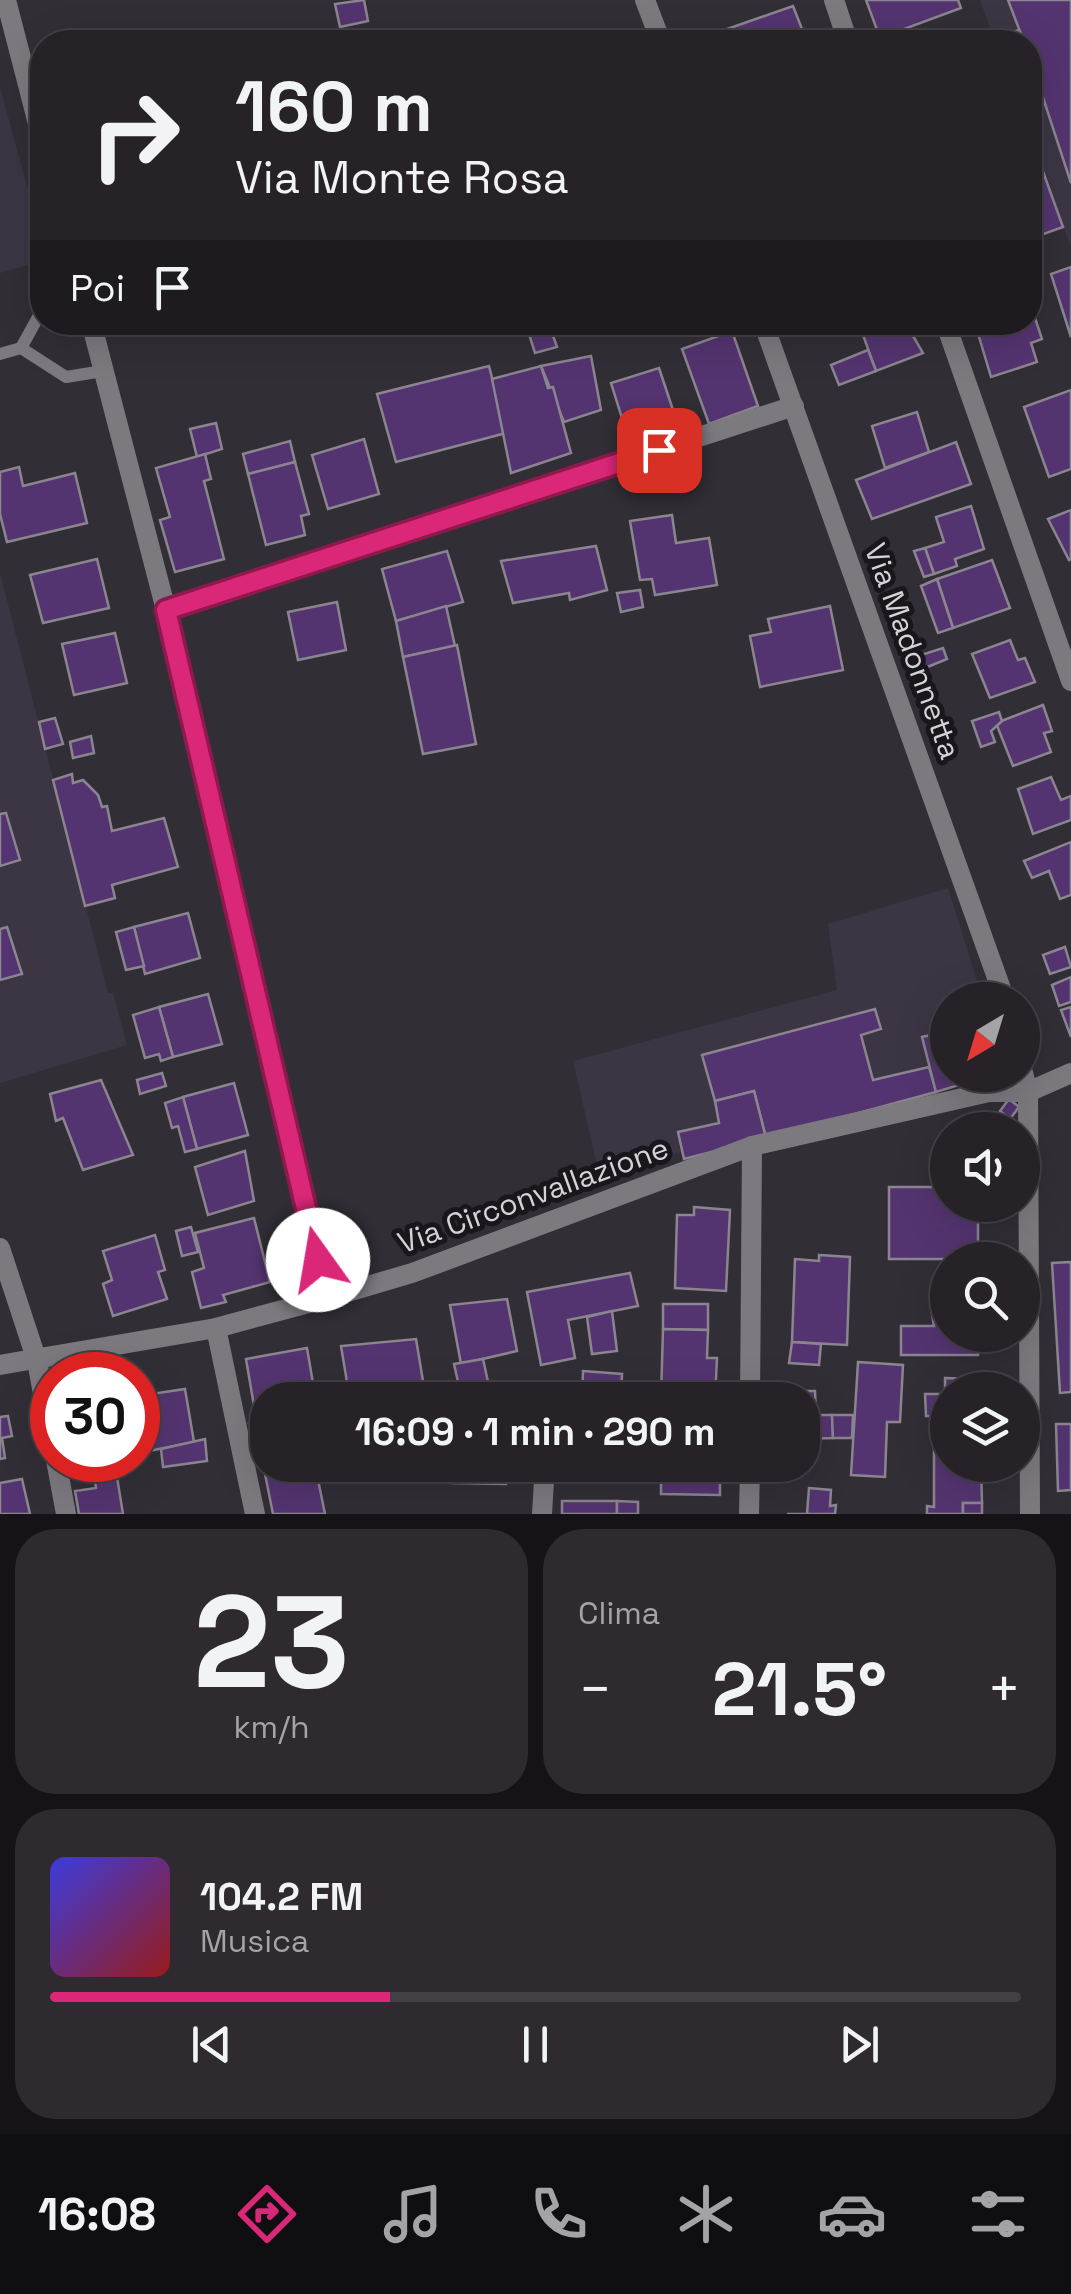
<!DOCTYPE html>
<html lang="it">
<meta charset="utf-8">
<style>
body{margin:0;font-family:"Space Grotesk",sans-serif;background:#2e2a30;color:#f1f3f6;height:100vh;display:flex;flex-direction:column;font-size:38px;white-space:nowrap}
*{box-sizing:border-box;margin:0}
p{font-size:32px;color:#a4a4a8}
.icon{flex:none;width:55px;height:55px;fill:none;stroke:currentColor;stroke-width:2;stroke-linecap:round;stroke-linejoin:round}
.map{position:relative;height:1514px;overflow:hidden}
.drawer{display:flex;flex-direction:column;gap:15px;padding:15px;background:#151316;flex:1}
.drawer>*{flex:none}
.hud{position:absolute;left:30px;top:30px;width:1012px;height:305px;border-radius:40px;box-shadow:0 10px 40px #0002,0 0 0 2px #423f45;background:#262228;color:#f1f3f6;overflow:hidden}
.needle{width:65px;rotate:218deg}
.fabs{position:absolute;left:930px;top:982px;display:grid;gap:20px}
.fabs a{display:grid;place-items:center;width:110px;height:110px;border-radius:50%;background:#262228;box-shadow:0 10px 40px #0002,0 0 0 2px #423f45;font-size:50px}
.speed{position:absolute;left:30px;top:1352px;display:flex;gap:20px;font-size:50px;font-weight:700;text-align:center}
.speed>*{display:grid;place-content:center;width:130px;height:130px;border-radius:50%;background:#262228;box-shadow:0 10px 40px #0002,0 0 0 2px #423f45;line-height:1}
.speed .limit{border:15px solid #d22;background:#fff;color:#111}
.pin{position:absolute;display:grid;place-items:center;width:85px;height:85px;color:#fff;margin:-42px;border-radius:20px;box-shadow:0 5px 15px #0006}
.me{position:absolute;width:110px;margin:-55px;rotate:347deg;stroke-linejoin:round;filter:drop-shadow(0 0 8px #0008)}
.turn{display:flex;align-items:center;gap:35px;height:210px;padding:0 40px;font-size:45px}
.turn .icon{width:130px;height:130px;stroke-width:2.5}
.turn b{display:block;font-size:70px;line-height:85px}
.then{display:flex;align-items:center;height:95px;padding:0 40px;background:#0003;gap:20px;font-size:38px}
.big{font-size:75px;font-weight:800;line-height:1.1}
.drawer .card{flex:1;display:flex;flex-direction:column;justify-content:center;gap:15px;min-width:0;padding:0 35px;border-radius:40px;background:#2e2a30}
.drawer .dial{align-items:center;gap:0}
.dial b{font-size:130px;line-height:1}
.song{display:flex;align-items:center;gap:30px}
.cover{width:120px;height:120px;border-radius:15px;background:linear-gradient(135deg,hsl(240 70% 55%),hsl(0 70% 35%))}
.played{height:10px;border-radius:5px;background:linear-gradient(90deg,#db2777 35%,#423f45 35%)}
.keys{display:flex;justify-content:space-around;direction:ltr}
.heat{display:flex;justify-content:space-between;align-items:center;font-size:55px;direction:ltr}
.drawer .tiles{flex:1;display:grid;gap:15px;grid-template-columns:1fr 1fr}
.card:last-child{grid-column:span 2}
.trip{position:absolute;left:250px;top:1382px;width:570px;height:100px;border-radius:40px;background:#262228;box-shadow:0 10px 40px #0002,0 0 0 2px #423f45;font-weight:800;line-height:100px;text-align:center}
.dock{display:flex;height:160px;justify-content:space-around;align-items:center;background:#0f0e10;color:#a4a4a8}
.dock .icon{width:70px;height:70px}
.dock .current{color:#db2777}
.dock b{font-size:45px;color:#f1f3f6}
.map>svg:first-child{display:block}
</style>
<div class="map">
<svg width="1071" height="1514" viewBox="0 0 1071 1514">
<rect width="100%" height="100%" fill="#322e36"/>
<!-- built -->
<g fill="#3c3544">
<polygon points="980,0 1071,0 1071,248 1030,137 1030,42 995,42"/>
<polygon points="0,87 42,241 42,261 0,273"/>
<polygon points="0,573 108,993 113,993 127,1045 0,1083"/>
<polygon points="948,888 983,1000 948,1000 948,1075 965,1077 656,1159 600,1178 573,1061 837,990 828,924"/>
</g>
<!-- building -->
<g fill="#543470" stroke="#8a858f" stroke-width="2.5">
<polygon points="364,0 368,21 340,27 335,4"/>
<polygon points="866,0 958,0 961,8 880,38"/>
<polygon points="1008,0 1071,0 1071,183 1030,58 1030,42 1024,42"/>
<polygon points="793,6 807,42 732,42 727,29"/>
<polygon points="1019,30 1024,42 1007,42 1005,35"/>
<polygon points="1041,166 1063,227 1041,235 1030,206 1042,201 1030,170"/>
<polygon points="1071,267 1071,337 1051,274"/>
<polygon points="1033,312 1042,339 1031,343 1037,362 991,377 977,330 999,322 1030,322"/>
<polygon points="905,322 923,353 876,371 859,324"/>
<polygon points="549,324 557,347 535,353 528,331"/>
<polygon points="732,331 758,406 709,424 682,349"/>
<polygon points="868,350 876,371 839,385 831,365"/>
<polygon points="591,356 601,410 564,422 541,366"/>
<polygon points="489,366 506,433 396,462 377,394"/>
<polygon points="541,366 548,388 553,387 571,453 511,473 492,379"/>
<polygon points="659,368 676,419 627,434 611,383"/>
<polygon points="1071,390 1071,469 1049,477 1024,407"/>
<polygon points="917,412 929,452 885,468 872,426"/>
<polygon points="216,423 222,449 197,457 190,429"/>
<polygon points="364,439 379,494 328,509 312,455"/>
<polygon points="290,441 295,462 248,474 243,454"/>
<polygon points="956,442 971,484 872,519 856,480"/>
<polygon points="205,454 211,479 204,481 224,559 175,572 160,520 170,517 156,468"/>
<polygon points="295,462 309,514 301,516 305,535 266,545 248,474"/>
<polygon points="19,467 23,486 75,473 87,523 7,542 0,514 0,472"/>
<polygon points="971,506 984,549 955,559 957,566 934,574 925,548 944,542 936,517"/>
<polygon points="1071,510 1071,559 1069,560 1048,519"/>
<polygon points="672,515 676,543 709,538 717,585 655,595 652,579 640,580 630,521"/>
<polygon points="596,546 607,590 570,600 569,593 513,603 501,561"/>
<polygon points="925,548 934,574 924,577 914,551"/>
<polygon points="447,551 463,602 396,621 382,569"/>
<polygon points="97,559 109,608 43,623 30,575"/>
<polygon points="992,560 1010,608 953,628 937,579"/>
<polygon points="937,579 953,628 938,633 921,586"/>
<polygon points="640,590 643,607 621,612 617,593"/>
<polygon points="337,602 346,650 298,660 288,612"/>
<polygon points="446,606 455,646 403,657 396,621"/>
<polygon points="830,606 843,670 760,687 750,636 771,632 768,619"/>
<polygon points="115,633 127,683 74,695 62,644"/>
<polygon points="1010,640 1018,660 1025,658 1035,682 990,698 972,654"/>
<polygon points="457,645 476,744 423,754 403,657"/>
<polygon points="943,648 947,659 925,668 921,655"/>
<polygon points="1043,705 1052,731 1044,733 1051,752 1013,766 996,723"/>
<polygon points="999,712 1002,721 991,731 995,742 981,747 972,721"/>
<polygon points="55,718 63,744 45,749 39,722"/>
<polygon points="91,736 94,753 73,758 70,742"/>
<polygon points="72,774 73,783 83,780 98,795 102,807 107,806 112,831 164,818 178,867 112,885 115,898 85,906 53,780"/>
<polygon points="1051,777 1061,800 1071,796 1071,820 1033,834 1018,789"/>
<polygon points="6,813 20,860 0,866 0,814"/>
<polygon points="1071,842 1071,895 1060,899 1049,871 1032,878 1024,861"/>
<polygon points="188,913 200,958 145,974 134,927"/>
<polygon points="7,927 22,974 0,980 0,929"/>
<polygon points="134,927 144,966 126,970 116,932"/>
<polygon points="1065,947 1071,967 1050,974 1043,955"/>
<polygon points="1071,977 1071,1002 1059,1006 1052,985"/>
<polygon points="208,994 222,1044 173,1057 159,1007"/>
<polygon points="159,1007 173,1057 161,1061 159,1054 145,1058 133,1015"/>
<polygon points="1071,1007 1071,1037 1061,1010"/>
<polygon points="875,1009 881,1029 861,1035 873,1080 929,1067 936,1092 766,1138 754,1091 715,1101 702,1055"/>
<polygon points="948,1031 948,1075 978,1075 979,1079 936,1092 922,1037"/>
<polygon points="162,1073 166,1086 140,1094 137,1080"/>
<polygon points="101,1080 133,1155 83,1170 63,1118 56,1121 50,1094"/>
<polygon points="234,1083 248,1135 197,1149 183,1097"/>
<polygon points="754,1091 766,1138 684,1159 678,1132 719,1123 715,1101"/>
<polygon points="183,1097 197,1149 185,1152 178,1126 172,1128 165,1103"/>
<polygon points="1009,1099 1019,1107 1010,1119 1000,1111"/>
<polygon points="245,1151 254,1201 208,1215 195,1167"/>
<polygon points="889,1187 948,1187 948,1205 978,1205 978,1259 889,1259"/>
<polygon points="694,1207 730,1210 726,1291 675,1288 677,1215 694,1215"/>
<polygon points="254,1218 270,1282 223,1295 226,1302 201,1308 192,1272 204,1268 195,1233"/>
<polygon points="191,1227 198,1252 182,1256 176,1231"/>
<polygon points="155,1235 165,1270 158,1272 167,1299 113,1316 103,1284 112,1280 103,1251"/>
<polygon points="819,1255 850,1257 847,1345 792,1342 795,1259 819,1261"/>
<polygon points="1071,1262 1071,1392 1060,1393 1052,1263"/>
<polygon points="630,1273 638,1306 568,1320 575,1358 541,1365 527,1292"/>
<polygon points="507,1299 517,1351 461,1364 450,1305"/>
<polygon points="663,1304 708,1304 708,1330 663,1329"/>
<polygon points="948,1307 948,1335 978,1335 978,1355 901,1355 901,1326 934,1326 931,1308"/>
<polygon points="612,1311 617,1351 592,1354 587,1317"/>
<polygon points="663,1329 708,1330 707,1358 717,1358 715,1400 661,1398"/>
<polygon points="416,1339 426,1399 350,1400 341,1346"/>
<polygon points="792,1342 821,1344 819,1365 789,1363"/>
<polygon points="307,1348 315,1395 311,1400 268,1400 268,1404 254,1406 246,1359"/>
<polygon points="483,1359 492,1400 462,1400 454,1364"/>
<polygon points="858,1362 903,1365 900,1422 887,1422 885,1477 851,1475"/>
<polygon points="583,1371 622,1374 621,1397 582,1400"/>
<polygon points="945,1378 975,1379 975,1390 948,1390 948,1416 926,1416 925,1394 945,1394"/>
<polygon points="185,1389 194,1442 144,1452 138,1396"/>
<polygon points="789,1391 815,1391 816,1415 832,1415 833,1438 802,1439 802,1400 789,1400"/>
<polygon points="601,1396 631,1397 631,1400 600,1400"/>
<polygon points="832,1415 853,1415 852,1438 833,1438"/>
<polygon points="8,1416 12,1436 2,1438 5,1458 0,1459 0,1417"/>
<polygon points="265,1421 268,1447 254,1449 249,1423"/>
<polygon points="1056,1424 1071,1424 1071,1490 1058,1491"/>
<polygon points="934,1437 948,1437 948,1465 981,1465 982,1503 963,1503 963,1514 927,1514 927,1506 934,1507"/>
<polygon points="205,1439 207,1461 163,1467 161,1449"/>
<polygon points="268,1458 268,1465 315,1465 325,1514 273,1514 262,1459"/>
<polygon points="453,1465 507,1465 506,1484 453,1483"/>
<polygon points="661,1465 720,1465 720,1495 661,1494"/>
<polygon points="117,1477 123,1514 79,1514 75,1491 96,1488 95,1481"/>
<polygon points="22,1479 30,1514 0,1514 0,1483"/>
<polygon points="809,1488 831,1490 830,1506 836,1505 835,1514 787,1514 807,1514"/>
<rect x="562" y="1501" width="55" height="13"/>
<polygon points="617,1501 638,1502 638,1514 617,1514"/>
<rect x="963" y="1503" width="19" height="11"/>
</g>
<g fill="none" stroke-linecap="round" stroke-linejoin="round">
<!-- service -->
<g stroke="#7c7a7f" stroke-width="12">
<polyline points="42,310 21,348 66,377 103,371"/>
<polyline points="0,354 21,348"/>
</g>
<!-- minor -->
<g stroke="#7c7a7f" stroke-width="20">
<polyline points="6,0 42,139"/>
<polyline points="645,0 661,42"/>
<polyline points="834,0 848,42"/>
<polyline points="91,322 166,610 327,1298"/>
<polyline points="763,322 1005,1000"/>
<polyline points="945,322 1071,681"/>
<polyline points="166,610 794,406"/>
<polyline points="1022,1069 1028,1092 1030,1514"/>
<polyline points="0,1248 37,1361 52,1443"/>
<polyline points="216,1328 255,1514"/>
<polyline points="0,1365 216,1328 327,1298 412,1273 752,1146 989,1092 1028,1092 1071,1073"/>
<polyline points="750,1400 752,1146"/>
<polyline points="56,1460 66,1514"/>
<polyline points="542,1514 545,1465"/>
<polyline points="749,1514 750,1465"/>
</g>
</g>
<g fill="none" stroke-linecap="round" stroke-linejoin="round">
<!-- route casing -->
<g stroke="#8e194d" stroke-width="25">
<polyline id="route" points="318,1260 166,610 659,450"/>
</g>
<!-- route -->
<use href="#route" stroke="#db2777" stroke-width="18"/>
</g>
<g text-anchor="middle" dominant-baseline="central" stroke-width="10" stroke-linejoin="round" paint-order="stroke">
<!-- street labels -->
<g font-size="30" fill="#d5d2d8" stroke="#19171b">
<text transform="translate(913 651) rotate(70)">Via Madonnetta</text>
<text transform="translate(533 1195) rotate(-20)">Via Circonvallazione</text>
</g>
</g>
</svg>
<div class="fabs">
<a><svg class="needle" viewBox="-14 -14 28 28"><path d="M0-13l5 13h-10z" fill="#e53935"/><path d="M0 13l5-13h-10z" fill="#a4a4a8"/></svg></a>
<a><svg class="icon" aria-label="sound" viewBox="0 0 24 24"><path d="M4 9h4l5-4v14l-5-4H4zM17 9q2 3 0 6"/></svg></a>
<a><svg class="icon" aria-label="search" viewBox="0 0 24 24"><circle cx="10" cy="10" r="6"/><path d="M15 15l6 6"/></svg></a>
<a><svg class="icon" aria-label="layers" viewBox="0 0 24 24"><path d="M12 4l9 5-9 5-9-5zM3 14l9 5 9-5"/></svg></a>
</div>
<div class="speed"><div class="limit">30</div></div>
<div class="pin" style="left:659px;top:450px;background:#d93025"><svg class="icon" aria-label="arrive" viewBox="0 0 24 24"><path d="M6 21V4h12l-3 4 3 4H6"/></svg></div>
<svg class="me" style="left:318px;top:1260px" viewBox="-20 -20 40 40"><circle r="19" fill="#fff"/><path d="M0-13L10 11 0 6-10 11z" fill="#db2777"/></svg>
<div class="trip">16:09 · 1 min · 290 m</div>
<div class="hud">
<div class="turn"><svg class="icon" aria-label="right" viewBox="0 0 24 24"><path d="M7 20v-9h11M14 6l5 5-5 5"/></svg><div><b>160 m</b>Via Monte Rosa</div></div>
<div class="then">Poi<svg class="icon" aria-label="arrive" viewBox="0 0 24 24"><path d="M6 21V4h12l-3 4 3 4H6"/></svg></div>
</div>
</div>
<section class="drawer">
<div class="tiles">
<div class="card dial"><b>23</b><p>km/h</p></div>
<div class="card"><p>Clima</p>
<div class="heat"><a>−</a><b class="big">21.5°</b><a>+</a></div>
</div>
<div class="card">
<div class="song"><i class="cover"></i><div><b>104.2 FM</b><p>Musica</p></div></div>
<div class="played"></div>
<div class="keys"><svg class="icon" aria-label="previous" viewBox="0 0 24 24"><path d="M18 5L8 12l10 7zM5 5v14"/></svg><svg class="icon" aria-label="pause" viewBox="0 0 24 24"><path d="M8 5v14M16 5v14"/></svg><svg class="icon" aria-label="next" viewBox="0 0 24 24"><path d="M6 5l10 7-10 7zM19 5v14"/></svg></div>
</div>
</div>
</section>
<nav class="dock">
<b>16:08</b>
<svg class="icon current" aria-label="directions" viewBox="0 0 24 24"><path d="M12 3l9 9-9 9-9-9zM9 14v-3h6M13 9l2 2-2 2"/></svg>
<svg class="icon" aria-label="music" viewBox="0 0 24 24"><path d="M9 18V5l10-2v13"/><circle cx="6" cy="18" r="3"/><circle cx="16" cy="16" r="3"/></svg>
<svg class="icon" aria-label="phone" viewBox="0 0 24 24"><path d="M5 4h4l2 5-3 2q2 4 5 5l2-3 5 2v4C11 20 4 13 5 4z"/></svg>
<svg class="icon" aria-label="climate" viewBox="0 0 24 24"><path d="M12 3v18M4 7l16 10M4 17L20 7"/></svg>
<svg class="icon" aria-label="car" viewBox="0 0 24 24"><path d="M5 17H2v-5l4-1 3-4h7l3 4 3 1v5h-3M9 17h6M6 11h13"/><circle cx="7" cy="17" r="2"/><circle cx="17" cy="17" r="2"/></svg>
<svg class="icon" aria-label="filters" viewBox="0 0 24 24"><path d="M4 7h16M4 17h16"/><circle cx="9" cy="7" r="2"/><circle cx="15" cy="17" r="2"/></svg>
</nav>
